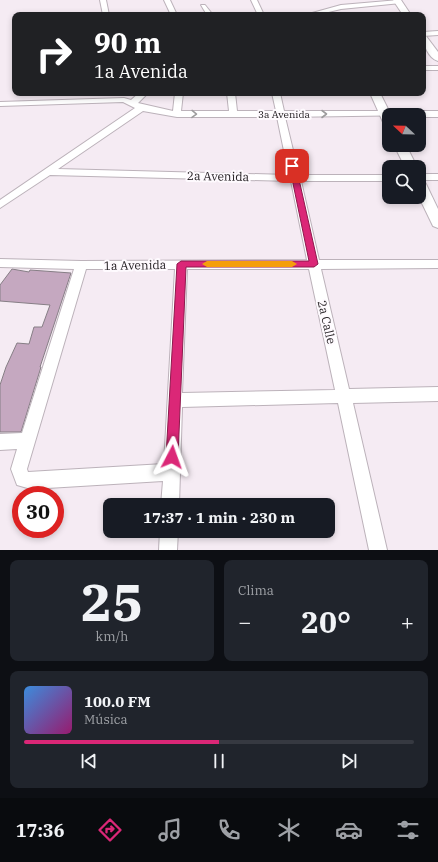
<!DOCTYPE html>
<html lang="es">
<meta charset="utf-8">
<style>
body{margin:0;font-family:"IBM Plex Serif",serif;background:#20242c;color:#f1f3f6;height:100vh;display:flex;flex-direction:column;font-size:15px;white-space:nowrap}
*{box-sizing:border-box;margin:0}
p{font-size:13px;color:#9ea1a6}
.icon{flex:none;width:22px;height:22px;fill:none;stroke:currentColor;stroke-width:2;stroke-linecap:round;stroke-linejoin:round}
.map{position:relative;height:550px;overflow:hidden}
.side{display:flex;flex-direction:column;gap:10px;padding:10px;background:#0d0f14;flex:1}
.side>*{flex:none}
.top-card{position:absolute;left:12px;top:12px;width:414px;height:84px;border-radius:8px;box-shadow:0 2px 6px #0003;background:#202124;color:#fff;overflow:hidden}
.needle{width:26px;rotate:292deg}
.fabs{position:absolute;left:382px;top:108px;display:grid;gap:8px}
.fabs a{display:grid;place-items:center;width:44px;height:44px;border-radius:8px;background:#171b24;box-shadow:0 2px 6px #0003;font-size:20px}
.speed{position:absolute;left:12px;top:486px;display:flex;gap:8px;font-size:20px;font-weight:700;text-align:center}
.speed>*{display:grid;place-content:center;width:52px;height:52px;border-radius:50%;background:#171b24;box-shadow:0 2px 6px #0003;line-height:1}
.speed .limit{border:6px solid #d22;background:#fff;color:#111}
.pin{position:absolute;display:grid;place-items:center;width:34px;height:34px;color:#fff;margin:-17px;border-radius:8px;box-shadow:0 2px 6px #0006}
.me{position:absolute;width:44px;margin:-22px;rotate:4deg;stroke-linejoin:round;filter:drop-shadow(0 0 3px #0008)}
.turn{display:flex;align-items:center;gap:14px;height:84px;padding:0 16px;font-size:18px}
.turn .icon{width:52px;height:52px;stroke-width:2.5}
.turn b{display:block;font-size:28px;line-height:34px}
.big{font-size:30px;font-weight:800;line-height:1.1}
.side .widget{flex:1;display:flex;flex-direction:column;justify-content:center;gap:6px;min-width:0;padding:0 14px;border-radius:8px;background:#20242c}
.side .dial{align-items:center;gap:0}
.dial b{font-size:52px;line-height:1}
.song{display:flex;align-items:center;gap:12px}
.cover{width:48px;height:48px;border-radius:6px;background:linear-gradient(135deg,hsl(210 70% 55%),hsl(320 70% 35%))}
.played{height:4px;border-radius:2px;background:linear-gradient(90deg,#db2777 50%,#363941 50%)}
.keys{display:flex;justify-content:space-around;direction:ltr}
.heat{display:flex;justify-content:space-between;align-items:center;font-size:22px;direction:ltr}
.side .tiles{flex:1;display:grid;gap:10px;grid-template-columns:1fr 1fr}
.widget:last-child{grid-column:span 2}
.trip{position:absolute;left:103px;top:498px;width:232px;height:40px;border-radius:8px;background:#171b24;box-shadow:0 2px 6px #0003;font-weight:800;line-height:40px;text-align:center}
.dock{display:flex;height:64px;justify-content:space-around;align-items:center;background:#090b0e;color:#9ea1a6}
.dock .icon{width:28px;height:28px}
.dock .current{color:#db2777}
.dock b{font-size:18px;color:#f1f3f6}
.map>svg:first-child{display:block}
</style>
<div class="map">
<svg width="438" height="550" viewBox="0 0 438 550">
<rect width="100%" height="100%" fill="#f5ebf3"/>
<!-- building -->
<polygon fill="#c5a8c0" stroke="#867e85" points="12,269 29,272 30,270 71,273 40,367 41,367 21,432 0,432 0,385 6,367 17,343 29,344 34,327 42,327 50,305 0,301 0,285"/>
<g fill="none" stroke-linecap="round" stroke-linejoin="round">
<!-- street casing -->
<g stroke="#bcb2ba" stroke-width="2">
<g id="street">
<polygon points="100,0 106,0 109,15 103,15"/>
<polygon points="164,0 170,0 177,15 171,15"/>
<polygon points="251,0 257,0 264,15 258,15"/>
<polygon points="399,0 402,2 401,3 341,9 316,15 305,15 341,5"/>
<polygon points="201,5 205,5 213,15 207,15"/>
<polygon points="438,31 438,35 423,36 423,32"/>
<rect x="423" y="66" width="15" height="4"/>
<path d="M139,93H148L138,103L173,111L175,93H183L181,111H229L227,93H235L237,111H276L272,93H280L284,111H438V117H419V115L285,117L299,175H389V181H301L319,260H438V268L321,269L349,389L438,387V401L353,403L387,550H369L338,403L182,407L179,505H161L163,481L31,489L17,485L11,469L17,449L0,450V434L22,433L74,269L0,267V259L81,261L307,260L291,181L50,175L0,208V200L135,108L123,102L0,106V102L124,98L131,100ZM143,111L177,117H277L289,175L58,169ZM86,269H175L164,464L28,472L27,469ZM187,269H309L335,390L182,393Z"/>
<rect x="419" y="174" width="19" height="6"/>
<polygon points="160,531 178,531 177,550 159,550"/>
</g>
</g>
<!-- secondary casing -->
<g stroke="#bcb2ba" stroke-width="2">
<g id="secondary">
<polygon points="393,0 401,0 411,15 403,15"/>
<path d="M423,35L426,36L438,52V61C428,58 423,44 423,35Z"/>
<polygon points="370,93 380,93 391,115 389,115 389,125 383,122"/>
<polygon points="394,145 406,145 417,167 405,167"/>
<polygon points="419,180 424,181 426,184 438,209 438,228 433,226 419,197"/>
</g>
</g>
<!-- street -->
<use href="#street" fill="#fff" fill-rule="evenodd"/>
<!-- secondary -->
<use href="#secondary" fill="#fff" fill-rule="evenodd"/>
</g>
<!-- one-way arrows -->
<defs><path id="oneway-chevron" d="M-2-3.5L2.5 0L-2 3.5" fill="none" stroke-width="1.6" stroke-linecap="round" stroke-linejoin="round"/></defs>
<g stroke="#9d9c9d">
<use href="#oneway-chevron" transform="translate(194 114) rotate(1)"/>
<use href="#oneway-chevron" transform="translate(324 114)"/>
</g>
<!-- route -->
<polygon fill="#db2777" stroke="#8e194d" points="289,164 296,166 318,264 314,267 186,267 178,457 176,462 172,463 167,462 166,457 177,264 181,261 309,261"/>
<!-- slow -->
<polygon fill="#f59e0b" points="207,261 292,261 297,264 292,267 207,267 202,264"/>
<g text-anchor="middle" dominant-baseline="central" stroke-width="4" stroke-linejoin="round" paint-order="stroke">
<!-- far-street labels -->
<g font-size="10" fill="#262225" stroke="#fefafe">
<text x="284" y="114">3a Avenida</text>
</g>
<!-- street labels -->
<g font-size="12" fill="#262225" stroke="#fefafe">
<text transform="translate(218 176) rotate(1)">2a Avenida</text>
<text transform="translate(135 265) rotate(-1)">1a Avenida</text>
<text transform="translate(327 322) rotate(77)">2a Calle</text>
</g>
</g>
</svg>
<div class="fabs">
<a><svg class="needle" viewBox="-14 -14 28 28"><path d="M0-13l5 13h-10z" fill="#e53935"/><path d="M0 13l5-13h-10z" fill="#9ea1a6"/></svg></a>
<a><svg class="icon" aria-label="search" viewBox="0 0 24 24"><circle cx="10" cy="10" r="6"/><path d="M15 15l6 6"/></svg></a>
</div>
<div class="speed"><div class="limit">30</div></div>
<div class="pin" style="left:292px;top:166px;background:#d93025"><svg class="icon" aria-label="arrive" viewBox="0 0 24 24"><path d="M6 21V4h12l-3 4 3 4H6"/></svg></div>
<svg class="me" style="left:172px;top:457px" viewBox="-20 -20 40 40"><path d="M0-17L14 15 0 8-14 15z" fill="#db2777" stroke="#fff" stroke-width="4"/></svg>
<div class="trip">17:37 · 1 min · 230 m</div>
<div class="top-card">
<div class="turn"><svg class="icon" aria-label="right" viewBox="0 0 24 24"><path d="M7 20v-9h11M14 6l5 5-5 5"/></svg><div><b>90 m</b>1a Avenida</div></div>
</div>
</div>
<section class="side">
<div class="tiles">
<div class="widget dial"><b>25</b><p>km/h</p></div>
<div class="widget"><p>Clima</p>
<div class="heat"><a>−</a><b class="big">20°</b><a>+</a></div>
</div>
<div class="widget">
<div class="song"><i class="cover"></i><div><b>100.0 FM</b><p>Música</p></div></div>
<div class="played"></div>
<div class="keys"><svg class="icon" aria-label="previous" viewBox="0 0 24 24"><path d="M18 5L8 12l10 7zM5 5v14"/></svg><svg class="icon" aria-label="pause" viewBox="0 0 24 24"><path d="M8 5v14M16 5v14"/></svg><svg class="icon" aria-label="next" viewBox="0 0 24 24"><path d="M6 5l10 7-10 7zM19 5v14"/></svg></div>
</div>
</div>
</section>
<nav class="dock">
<b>17:36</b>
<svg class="icon current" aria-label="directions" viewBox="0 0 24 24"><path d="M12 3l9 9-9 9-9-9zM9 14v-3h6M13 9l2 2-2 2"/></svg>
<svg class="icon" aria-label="music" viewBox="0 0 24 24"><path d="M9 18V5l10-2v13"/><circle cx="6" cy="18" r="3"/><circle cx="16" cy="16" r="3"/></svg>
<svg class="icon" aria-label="phone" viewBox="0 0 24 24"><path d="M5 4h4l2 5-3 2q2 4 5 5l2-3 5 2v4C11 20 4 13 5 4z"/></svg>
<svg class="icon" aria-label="climate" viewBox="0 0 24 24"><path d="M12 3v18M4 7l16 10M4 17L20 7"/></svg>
<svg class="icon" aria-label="car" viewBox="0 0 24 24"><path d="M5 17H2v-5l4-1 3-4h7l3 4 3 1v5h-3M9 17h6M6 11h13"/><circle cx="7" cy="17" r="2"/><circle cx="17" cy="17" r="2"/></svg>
<svg class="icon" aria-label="filters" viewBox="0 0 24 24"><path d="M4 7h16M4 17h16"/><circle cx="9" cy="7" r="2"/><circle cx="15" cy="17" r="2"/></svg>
</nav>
